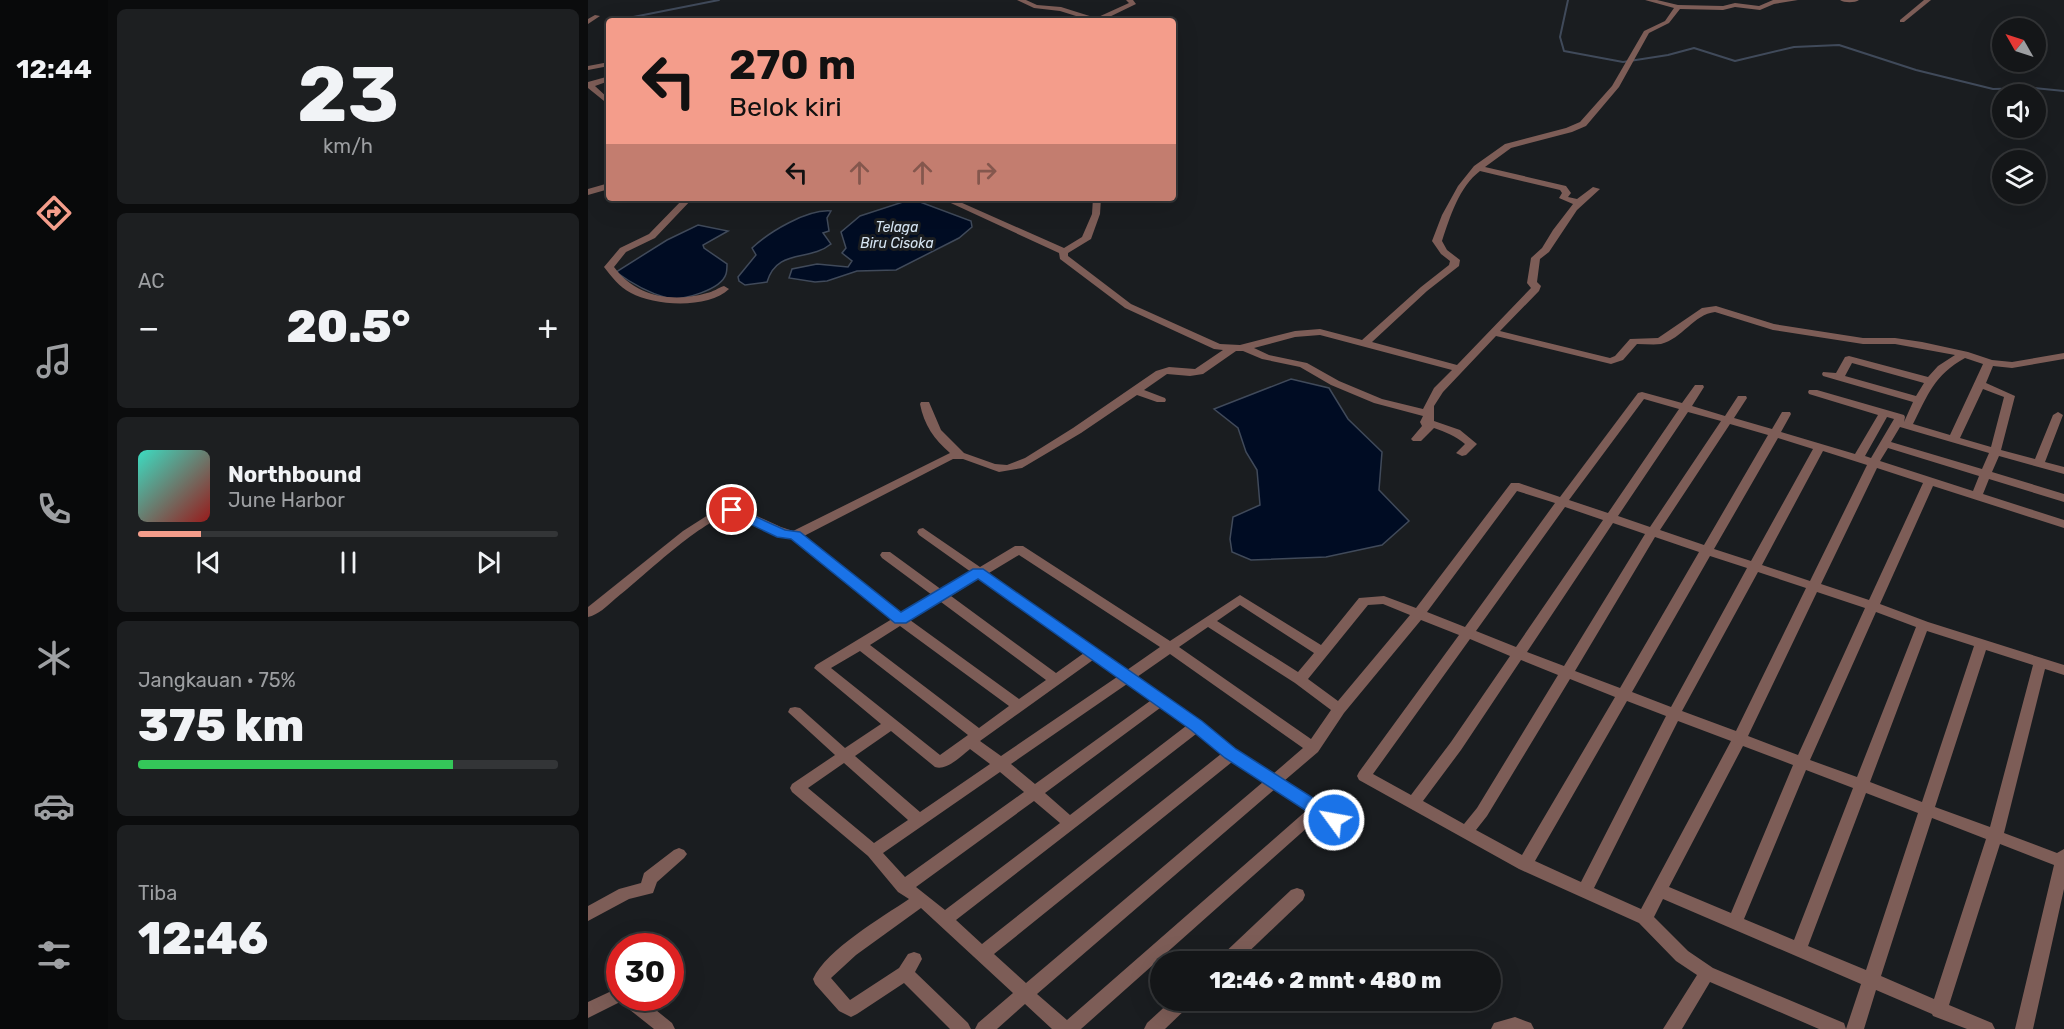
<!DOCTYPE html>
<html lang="id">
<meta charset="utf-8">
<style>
body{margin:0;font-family:Rubik,sans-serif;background:#1d1f21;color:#f1f3f6;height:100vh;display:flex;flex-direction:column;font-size:22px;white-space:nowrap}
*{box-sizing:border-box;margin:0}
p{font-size:20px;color:#9d9fa2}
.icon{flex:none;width:33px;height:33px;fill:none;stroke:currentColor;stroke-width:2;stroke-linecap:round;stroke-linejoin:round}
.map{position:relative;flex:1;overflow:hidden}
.details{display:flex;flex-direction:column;gap:9px;padding:9px;background:#0b0c0d;width:480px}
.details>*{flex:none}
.hud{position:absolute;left:18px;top:18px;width:570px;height:183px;border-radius:6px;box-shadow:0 6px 24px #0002,0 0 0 2px #333537;background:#f49d8b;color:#111;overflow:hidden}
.needle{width:39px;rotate:309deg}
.buttons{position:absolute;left:1404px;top:18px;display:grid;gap:12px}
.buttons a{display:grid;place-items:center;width:54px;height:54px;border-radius:50%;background:#141618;box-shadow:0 6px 24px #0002,0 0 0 2px #333537;font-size:30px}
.speed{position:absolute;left:18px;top:933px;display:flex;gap:12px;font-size:30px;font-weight:700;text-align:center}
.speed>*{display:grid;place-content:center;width:78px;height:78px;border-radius:50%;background:#141618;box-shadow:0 6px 24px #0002,0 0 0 2px #333537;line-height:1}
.speed .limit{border:9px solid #d22;background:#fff;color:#111}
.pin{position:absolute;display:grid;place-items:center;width:51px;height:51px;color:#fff;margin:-26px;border:3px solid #fff;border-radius:50%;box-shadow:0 2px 6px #0007}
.me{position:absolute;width:66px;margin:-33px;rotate:302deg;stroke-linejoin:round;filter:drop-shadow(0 0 4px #0008)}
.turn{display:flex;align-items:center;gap:21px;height:126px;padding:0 24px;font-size:27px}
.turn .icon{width:78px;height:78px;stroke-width:2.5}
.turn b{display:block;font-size:42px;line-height:51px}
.lanes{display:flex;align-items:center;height:57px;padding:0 24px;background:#0003;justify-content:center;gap:30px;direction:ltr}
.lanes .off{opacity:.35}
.big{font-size:45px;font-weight:800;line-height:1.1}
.details .tile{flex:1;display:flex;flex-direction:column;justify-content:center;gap:9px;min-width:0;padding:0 21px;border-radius:9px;background:#1d1f21}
.details .dial{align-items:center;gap:0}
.dial b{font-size:78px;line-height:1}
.song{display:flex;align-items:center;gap:18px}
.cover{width:72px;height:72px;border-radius:9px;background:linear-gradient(135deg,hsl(170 70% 55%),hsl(0 70% 35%))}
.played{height:6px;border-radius:3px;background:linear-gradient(90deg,#f49d8b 15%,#333537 15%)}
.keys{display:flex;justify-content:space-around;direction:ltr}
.heat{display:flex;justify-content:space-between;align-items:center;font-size:33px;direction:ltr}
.charge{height:9px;border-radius:4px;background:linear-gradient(90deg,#34c759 75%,#333537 0)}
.trip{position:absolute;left:562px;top:951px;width:351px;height:60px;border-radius:30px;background:#141618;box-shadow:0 6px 24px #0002,0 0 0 2px #333537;font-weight:800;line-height:60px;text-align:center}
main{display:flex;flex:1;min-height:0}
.tab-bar{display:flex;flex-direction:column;width:108px;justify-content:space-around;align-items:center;background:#08090a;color:#9d9fa2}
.tab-bar .icon{width:42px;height:42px}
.tab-bar .current{color:#f49d8b}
.tab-bar b{font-size:27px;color:#f1f3f6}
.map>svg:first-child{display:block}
</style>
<main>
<nav class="tab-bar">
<b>12:44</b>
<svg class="icon current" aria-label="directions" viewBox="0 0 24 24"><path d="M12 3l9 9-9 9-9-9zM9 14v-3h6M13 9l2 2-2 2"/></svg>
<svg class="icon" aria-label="music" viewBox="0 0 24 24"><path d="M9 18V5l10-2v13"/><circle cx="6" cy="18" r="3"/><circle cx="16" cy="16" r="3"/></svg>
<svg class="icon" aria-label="phone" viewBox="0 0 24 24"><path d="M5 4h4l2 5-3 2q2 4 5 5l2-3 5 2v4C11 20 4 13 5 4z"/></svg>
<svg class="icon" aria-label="climate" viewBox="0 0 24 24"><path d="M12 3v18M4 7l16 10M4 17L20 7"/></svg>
<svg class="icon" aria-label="car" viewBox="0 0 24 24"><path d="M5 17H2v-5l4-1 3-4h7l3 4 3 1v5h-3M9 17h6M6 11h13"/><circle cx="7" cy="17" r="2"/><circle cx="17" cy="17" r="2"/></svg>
<svg class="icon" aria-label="filters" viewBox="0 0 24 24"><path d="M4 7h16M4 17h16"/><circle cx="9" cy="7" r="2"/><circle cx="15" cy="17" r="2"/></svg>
</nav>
<section class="details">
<div class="tile dial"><b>23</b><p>km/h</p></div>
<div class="tile"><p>AC</p>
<div class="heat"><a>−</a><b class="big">20.5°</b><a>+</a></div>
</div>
<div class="tile">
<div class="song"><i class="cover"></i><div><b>Northbound</b><p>June Harbor</p></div></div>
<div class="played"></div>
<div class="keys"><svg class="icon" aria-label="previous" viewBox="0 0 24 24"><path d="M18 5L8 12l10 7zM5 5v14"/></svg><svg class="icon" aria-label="pause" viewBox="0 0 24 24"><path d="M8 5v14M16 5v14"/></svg><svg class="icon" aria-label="next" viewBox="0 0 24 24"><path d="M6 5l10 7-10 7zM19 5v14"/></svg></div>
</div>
<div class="tile"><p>Jangkauan · 75%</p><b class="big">375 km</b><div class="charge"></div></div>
<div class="tile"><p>Tiba</p><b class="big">12:46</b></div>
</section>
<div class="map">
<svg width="1476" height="1029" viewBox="0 0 1476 1029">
<rect width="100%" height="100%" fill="#1a1d20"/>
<!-- water -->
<g fill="#000c23" stroke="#404a5a" stroke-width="1.5">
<polygon points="324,199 383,221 384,227 371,238 308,270 269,271 239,281 227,282 201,278 204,269 229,264 260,267 264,261 254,253 258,248 253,232 272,216"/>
<path d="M243,211L239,218L241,231L235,233L243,244C221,262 189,248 179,282L157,285L151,281L150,277L168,255L164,248C181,232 219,209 243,211Z"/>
<path d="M110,225L140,231L115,245L116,248L139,264C139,267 139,271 138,274C133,290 94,301 79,298C61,293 43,283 28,272L79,240Z"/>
<polygon points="703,379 741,388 760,419 794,452 791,490 821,521 794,545 738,557 663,560 644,552 642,539 645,517 672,505 669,470 658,452 650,428 626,409"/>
</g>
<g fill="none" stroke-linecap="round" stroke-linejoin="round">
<!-- stream -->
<g stroke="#404a5a" stroke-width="2">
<polyline points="980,0 972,37 976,51 1035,62 1080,55 1106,48 1147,61 1206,47 1251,45 1328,70 1405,89 1446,88 1476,91"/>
<polyline points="25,21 131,0"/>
</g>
<!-- minor -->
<g fill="#7d5d57" fill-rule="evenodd">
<polygon points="429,0 438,0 449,5 473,7 508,18 541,3 538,0 545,0 548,4 513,21 504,21 472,11 446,8"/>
<path d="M1057,0H1069L1090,5L1135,6L1147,3L1171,6L1185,0H1210L1186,4L1172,10L1147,7L1135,10L1092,9L1081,23L1061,33L1031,87L998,126L984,132L923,148L897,167L978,186L983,193L980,197L989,199L1005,187L1012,189L989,210L961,252L952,259L949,282L953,286L951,291L912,331L1022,358L1027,356L1042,339L1070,338L1114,308L1128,306L1186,324L1275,338H1307L1334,342L1380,352L1404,360L1424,362L1476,353V359L1424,368L1405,366L1398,383L1427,396L1413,450L1447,459L1465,415L1470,412L1475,415L1457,462L1476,467V474L1411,456L1404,472L1476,494V502L1401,479L1395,494L1476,520V528L1345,486L1292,604L1340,622L1476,665V675L1457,669L1416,833L1469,853L1476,849V889L1445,1029H1427L1466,865L1412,844L1361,1005L1404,1023L1407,1029H1379L1345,1016L1344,1014L1288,990L1276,1029H1231L1122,982L1094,1029H1075L1109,975L1088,961L1051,923L931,869L771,780L769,776L771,772L871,635L833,620L756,713L730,752L696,781L768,827L771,831L768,835C756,839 741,824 730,818L493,1029H464L437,1004L409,1029H387L390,1023L425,993L333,908L268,955L243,978L262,1000L311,968L320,954L326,952L332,954L334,959L327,972L380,1023L383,1029H362L316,983L269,1014L263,1017L251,1011L227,984L225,979C239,949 293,918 321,899L310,892L280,856L204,792L202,788L204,784L247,755L200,712L202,708L207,707L212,708L257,748L293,724L226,668L228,665L304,619L203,538L184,533L144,515C118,515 51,581 27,599C19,606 10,615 0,617V607L95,531L131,508L144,507L158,511L193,527L205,531L362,453C346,439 336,425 332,404L333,402H341L353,430L376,453L407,464L419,465L437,458L485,428L568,371L581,367L607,369L635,350L626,349L537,308L472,259L471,253L352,198H363L476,248L494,237L504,214L505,198H513L512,214L503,239L480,253V256L543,304L632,344L652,345L707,331L732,329L774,340L833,287L861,265L862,261L853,254L844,241L854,215L870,186L886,166L917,144L978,128L992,122L1024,86L1056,31L1077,21L1086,8ZM892,171L972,190L974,193L971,198L985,204L965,230L954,248L943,258L939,283L943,288L869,365L784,342L839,291L871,266L872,260L859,250L854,241C862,217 871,187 892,171ZM1127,312L1185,330L1275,344H1307L1367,355L1350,366L1340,377L1261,356L1257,357L1248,373L1235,372L1234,374L1235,376L1325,402L1316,422L1317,417L1316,415L1229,390H1221L1220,392L1221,394L1290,415L1267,454L1193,432L1203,414L1202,412H1194L1184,429L1146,418L1159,398L1158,396H1150L1137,416L1104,406L1116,387L1115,385H1107L1094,403L1054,392L1050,393L972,497L931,483H923L828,608L796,596L771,598L733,645L652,595L582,641L435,546H427L392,567L335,528L331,529L329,532L331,535L383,572L354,590L302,552H294L292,555L294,558L344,595L314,614L216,536L365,459H375L411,472L434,468L493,433L549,395L569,402H577L578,400L577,398L556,390L579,374L602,376L615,374L648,351H655L674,359L712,367L743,385L786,403L835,416L832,422L834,426L823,439L825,441H833L846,428C857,432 868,436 877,444L868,453L874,456L878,455L889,444L872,430L846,421V406L855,392L908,336L1023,364L1035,360L1049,344C1057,344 1066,345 1073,344C1094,339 1106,314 1127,312ZM732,335L864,370L846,388L835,409L794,399L751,381L719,363L681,355L666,348L707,337ZM1377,358L1395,364L1362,435L1325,424C1340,395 1346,375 1377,358ZM1264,363L1336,383L1328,396L1257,376ZM1395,389L1416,397L1403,447L1372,438ZM1056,399L1091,409L1020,513L981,500ZM1100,412L1133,421L1062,527L1030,516ZM1299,417L1306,419L1283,458L1277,456ZM1142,424L1180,435L1116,545L1072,530ZM1312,427L1401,453L1394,469L1303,442ZM1190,438L1225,449L1163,561L1126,549ZM1300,448L1391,476L1385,491L1292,461ZM1235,451L1279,465L1222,581L1174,565ZM1289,468L1335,483L1281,600L1233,584ZM929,491L967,503L877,627L839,612ZM977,507L1015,520L928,647L888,631ZM1025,523L1057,534L976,666L939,652ZM1067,537L1111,552L1032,688L987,671ZM431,555L572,647L539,670L401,573ZM1122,556L1159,568L1083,707L1044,692ZM1170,572L1218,588L1148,731L1094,711ZM392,578L496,653L468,673L363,596ZM1229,592L1277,608L1210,755L1160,736ZM353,602L458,680L431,699L322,620ZM795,604L822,615L750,701L720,679L780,605ZM652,605L726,653L710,672L629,621ZM1288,612L1328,627L1269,777L1222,760ZM312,626L421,706L391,728L282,645ZM620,627L707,683L743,710L723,739L591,647ZM1339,631L1386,646L1334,802L1282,782ZM882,639L922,656L863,742L823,795L785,774ZM1398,650L1445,665L1402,827L1347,807ZM272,651L380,735L352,755L243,668ZM582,654L715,748L685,774C638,744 594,709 549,677ZM505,660L529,677L413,756L392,741ZM933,660L970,675L889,808L876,824L835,801L873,750ZM982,679L1027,697L934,855L888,830L899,816ZM539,684L562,701L447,784L423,764ZM1039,701L1078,716L993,882L947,861ZM572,708L598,726L482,815L457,793ZM1090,721L1143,741L1053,909L1006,888ZM303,731L347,767C359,771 373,756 382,749L402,764L332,812L267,756ZM608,734L633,754L394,944L368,920ZM1155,746L1205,765L1143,913L1081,887ZM644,762L675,782L438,983L406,954ZM256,763L320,820L286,843L220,788ZM1218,770L1265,788L1206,940L1156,919ZM412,772L436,792L317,877L295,853ZM687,789L719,810L479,1020L449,994ZM1278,793L1330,813L1278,970L1220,946ZM446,801L472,823L357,910L328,887ZM1344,818L1398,839L1346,999L1293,976ZM1075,899L1273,984L1258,1029L1256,1023L1125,968L1100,951L1066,917Z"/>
<path d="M1252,0H1271C1267,3 1256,3 1252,0Z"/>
<polygon points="1336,0 1343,0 1316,22 1312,22 1312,20"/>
<polygon points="7,15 12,16 0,24 0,19"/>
<polygon points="21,62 21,66 0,70 0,66"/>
<polygon points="18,77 21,77 21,81 7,86 21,99 21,105 0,88 0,82"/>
<polygon points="21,183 21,189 0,195 0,189"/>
<path d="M96,198H105L67,238L38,252L26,267C48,297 85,303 119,293C125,292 130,288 136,286L141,289C121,309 66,306 43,293C31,287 24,277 16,267L32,248L61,234Z"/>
<polygon points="91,848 96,850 99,854 96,858 69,882 65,893 41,899 0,921 0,906 31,889 53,883 56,873 86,850"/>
<polygon points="709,888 715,890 717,895 715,900 650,962 630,962 632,957 703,890"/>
<polygon points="32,987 32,998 53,998 84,1023 87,1029 66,1029 32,1002 0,1018 0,1002"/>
<polygon points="584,1000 604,1000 602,1005 577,1029 556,1029 559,1023"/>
<polygon points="927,1017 943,1023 946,1029 903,1029 906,1023"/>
</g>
</g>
<!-- route -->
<polygon fill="#1a73e8" stroke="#114b97" stroke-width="1.5" points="144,506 197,530 212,532 313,612 385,569 395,569 614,721 648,749 752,815 755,820 752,825 746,827 740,825 637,758 603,730 390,579 318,623 307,623 203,539 189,537 139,513 137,510 139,507"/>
<g text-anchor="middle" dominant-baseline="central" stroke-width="6" stroke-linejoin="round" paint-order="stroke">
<!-- far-water labels -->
<g font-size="14" font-style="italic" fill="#d6e5f3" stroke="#1a1d20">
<text x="309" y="227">Telaga<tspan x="309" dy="16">Biru Cisoka</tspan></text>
</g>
</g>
</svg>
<div class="buttons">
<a><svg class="needle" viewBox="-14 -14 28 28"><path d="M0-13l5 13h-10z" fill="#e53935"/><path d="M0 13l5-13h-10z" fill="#9d9fa2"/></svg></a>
<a><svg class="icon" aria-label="sound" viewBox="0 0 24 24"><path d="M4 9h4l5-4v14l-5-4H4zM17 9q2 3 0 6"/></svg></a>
<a><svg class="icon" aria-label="layers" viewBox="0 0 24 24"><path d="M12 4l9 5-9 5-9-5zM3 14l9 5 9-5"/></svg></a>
</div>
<div class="speed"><div class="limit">30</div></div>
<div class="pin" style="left:144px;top:510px;background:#d93025"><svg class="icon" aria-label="arrive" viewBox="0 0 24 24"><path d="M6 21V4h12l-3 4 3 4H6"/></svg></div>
<svg class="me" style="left:746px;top:820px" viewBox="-20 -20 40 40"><circle r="17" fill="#1a73e8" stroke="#fff" stroke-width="3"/><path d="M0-11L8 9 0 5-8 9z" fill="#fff"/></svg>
<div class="trip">12:46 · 2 mnt · 480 m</div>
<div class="hud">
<div class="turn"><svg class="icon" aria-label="left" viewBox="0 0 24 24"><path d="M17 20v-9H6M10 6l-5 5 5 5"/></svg><div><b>270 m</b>Belok kiri</div></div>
<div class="lanes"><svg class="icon" aria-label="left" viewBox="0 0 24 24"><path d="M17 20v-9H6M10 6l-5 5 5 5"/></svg><svg class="icon off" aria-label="ahead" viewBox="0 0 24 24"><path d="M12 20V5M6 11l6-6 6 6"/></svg><svg class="icon off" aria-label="ahead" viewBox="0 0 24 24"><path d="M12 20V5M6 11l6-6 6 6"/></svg><svg class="icon off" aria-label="right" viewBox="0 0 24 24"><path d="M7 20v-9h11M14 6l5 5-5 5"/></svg></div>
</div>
</div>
</main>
